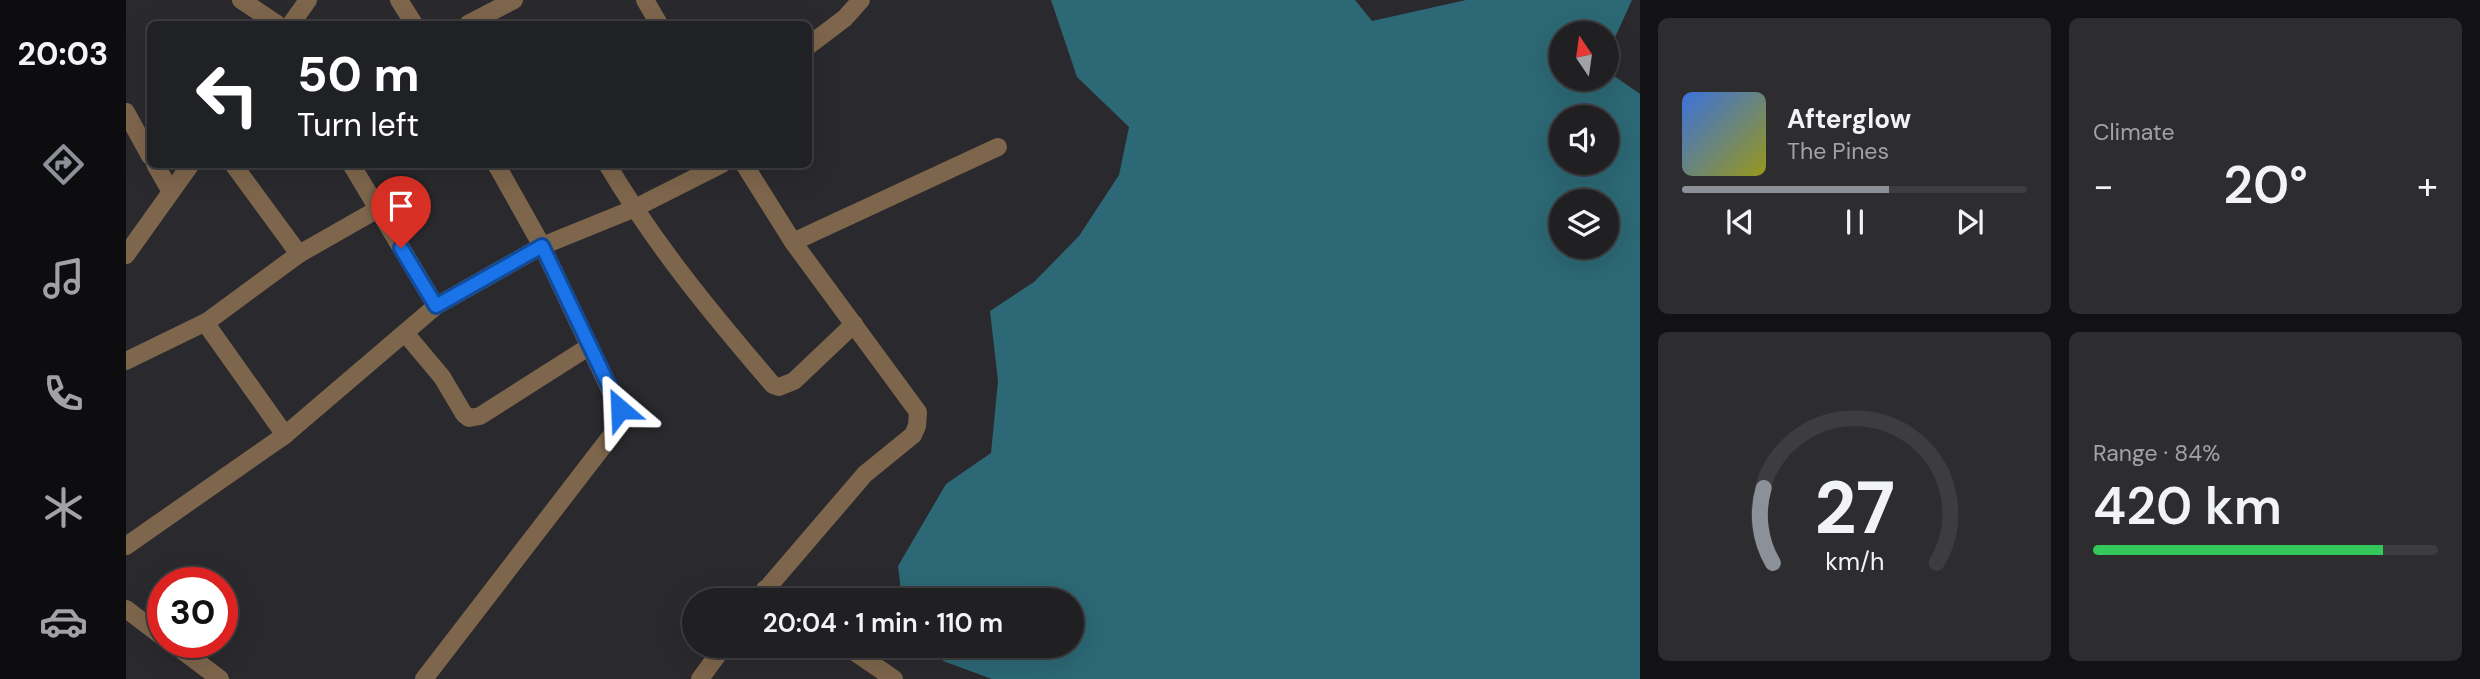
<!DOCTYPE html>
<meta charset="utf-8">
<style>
body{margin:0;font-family:"DM Sans",sans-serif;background:#2d2c2f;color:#f1f3f6;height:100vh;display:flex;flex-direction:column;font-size:26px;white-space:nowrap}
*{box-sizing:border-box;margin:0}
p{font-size:23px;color:#a2a2a5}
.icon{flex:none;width:38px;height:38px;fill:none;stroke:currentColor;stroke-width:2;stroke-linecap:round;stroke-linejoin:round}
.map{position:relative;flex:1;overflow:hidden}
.details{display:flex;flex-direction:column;gap:18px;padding:18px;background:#121113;width:840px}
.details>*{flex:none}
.hud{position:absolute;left:21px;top:21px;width:665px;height:147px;border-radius:10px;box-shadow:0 7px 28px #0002,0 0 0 2px #3d3d40;background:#202124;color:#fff;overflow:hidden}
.needle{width:46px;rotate:347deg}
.tools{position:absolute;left:1423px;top:21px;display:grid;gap:14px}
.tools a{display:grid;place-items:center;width:70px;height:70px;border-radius:50%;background:#201f22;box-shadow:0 7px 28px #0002,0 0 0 2px #3d3d40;font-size:35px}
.speed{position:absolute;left:21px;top:567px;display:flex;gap:14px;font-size:35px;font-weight:700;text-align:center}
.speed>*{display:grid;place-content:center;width:91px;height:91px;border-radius:50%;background:#201f22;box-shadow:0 7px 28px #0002,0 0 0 2px #3d3d40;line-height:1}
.speed .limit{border:10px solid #d22;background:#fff;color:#111}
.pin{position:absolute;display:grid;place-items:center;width:60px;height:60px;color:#fff;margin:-72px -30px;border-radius:50% 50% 50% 0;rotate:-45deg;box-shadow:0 0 7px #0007}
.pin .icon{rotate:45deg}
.me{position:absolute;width:77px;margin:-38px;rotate:334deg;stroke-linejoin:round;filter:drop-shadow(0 0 5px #0008)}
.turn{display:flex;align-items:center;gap:24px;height:147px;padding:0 35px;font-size:32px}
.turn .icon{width:91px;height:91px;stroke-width:2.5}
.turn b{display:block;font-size:49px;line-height:60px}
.big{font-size:52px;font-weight:600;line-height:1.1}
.details .card{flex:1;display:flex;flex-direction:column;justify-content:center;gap:10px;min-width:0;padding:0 24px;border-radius:10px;background:#2d2c2f}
.details .dial{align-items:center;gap:0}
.dial svg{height:182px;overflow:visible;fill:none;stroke:#3d3d40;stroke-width:7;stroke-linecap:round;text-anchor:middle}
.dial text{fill:#f1f3f6;stroke:none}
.song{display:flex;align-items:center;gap:21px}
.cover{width:84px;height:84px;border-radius:10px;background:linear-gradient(135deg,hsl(220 70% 55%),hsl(60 70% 35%))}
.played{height:7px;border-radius:4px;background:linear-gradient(90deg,#8c9099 60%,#3d3d40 60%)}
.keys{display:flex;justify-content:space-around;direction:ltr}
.heat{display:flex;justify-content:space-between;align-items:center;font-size:38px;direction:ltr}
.charge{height:10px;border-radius:5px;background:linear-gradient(90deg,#34c759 84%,#3d3d40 0)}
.details .tiles{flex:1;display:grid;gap:18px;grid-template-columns:repeat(2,1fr)}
.trip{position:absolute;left:556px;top:588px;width:402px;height:70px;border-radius:35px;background:#201f22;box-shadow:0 7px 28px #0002,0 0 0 2px #3d3d40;font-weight:600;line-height:70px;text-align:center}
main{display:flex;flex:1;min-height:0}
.tabs{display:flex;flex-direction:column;width:126px;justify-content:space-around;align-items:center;background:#0d0c0e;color:#a2a2a5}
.tabs .icon{width:49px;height:49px}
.tabs .on{color:#8c9099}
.tabs b{font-size:32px;color:#f1f3f6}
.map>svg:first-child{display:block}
</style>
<main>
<nav class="tabs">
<b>20:03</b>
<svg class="icon on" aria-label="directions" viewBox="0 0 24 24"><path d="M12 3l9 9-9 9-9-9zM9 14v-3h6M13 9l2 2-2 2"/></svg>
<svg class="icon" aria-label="music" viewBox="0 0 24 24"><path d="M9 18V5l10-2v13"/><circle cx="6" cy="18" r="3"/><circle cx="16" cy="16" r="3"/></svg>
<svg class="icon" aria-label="phone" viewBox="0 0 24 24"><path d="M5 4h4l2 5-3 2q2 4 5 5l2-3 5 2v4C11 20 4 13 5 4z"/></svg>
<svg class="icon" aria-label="climate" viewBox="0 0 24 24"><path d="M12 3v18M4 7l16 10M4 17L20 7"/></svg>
<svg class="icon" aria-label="car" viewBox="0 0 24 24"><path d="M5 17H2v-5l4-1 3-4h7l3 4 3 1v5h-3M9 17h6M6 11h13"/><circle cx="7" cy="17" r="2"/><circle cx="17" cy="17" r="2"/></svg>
</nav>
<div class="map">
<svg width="1514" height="679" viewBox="0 0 1514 679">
<rect width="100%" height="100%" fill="#2a292d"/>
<!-- water -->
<path fill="#2c6875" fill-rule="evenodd" d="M925,0H1229L1246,21L1340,0H1506L1481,55L1480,33H1435V79H1480L1481,71L1514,94V679H866L817,661L813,646H947V600H776L772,566L820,484L865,453L872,381L864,311L908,282L953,236L993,175L1003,127L951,77ZM1435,117H1480V163H1435ZM1435,201H1480V247H1435Z"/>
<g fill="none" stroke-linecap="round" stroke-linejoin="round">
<!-- minor -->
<g stroke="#7e664c" stroke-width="18">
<polyline points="115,0 151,24"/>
<polyline points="273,0 288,24"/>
<polyline points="519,0 533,24"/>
<polyline points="165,24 182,0"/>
<polyline points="342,24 388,0"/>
<polyline points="682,46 719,18 735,0"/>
<polyline points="0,112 24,156"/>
<polyline points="29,164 45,192"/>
<polyline points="107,164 173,254 252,209"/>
<polyline points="225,164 310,306"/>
<path d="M481,164C529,245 586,314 647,385L653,387L668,381L728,324"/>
<polyline points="618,164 667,242 792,412 791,426 787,435 739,474 631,600"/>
<polyline points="667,242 872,147"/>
<polyline points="0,255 65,164"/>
<polyline points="279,333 316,377 338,414 343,418 354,416 464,346"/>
<polyline points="0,361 82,321"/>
<polyline points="159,435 83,328 82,321 173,254"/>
<polyline points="0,546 159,435 310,306 416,246 507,209 596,164"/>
<polyline points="639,589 655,600"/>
<polyline points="0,609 37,637"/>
<polyline points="45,642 94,679"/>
<polyline points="720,646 768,679"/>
<polyline points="298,679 495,423 496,415 416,246 370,164"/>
<polyline points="574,679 598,646"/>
</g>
</g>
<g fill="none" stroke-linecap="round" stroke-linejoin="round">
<!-- route casing -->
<g stroke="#114b97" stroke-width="18">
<polyline id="route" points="275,248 310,306 416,246 494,409"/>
</g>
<!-- route -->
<use href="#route" stroke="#1a73e8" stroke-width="12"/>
</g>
</svg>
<div class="tools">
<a><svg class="needle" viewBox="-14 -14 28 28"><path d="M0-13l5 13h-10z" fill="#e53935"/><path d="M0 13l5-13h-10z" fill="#a2a2a5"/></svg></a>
<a><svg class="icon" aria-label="sound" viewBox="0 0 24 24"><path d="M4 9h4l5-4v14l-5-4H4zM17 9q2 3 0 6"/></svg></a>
<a><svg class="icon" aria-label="layers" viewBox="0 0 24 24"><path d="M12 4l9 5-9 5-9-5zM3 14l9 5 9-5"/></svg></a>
</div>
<div class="speed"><div class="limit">30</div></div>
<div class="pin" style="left:275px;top:248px;background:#d93025"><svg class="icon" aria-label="arrive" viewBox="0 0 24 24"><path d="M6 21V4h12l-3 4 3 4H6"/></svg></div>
<svg class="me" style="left:494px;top:409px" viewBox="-20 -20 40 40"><path d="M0-17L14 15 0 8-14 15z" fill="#1a73e8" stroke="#fff" stroke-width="4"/></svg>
<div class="trip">20:04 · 1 min · 110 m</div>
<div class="hud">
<div class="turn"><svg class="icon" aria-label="left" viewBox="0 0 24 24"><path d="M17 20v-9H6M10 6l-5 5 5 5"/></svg><div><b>50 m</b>Turn left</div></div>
</div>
</div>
<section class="details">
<div class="tiles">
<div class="card">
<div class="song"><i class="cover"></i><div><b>Afterglow</b><p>The Pines</p></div></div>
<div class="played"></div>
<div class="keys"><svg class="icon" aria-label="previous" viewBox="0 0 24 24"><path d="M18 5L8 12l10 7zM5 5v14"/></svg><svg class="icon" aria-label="pause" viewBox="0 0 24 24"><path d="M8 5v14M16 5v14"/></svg><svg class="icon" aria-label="next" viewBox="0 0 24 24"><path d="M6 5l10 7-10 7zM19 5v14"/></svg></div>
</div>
<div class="card"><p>Climate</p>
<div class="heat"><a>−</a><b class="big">20°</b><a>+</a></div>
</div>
<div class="card dial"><svg viewBox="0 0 100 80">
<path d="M14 69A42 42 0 1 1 86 69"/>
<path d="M14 69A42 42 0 0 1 10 36" stroke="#8c9099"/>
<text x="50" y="56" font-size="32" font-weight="700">27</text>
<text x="50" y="72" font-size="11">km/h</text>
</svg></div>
<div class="card"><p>Range · 84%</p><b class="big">420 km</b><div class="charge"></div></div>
</div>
</section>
</main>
